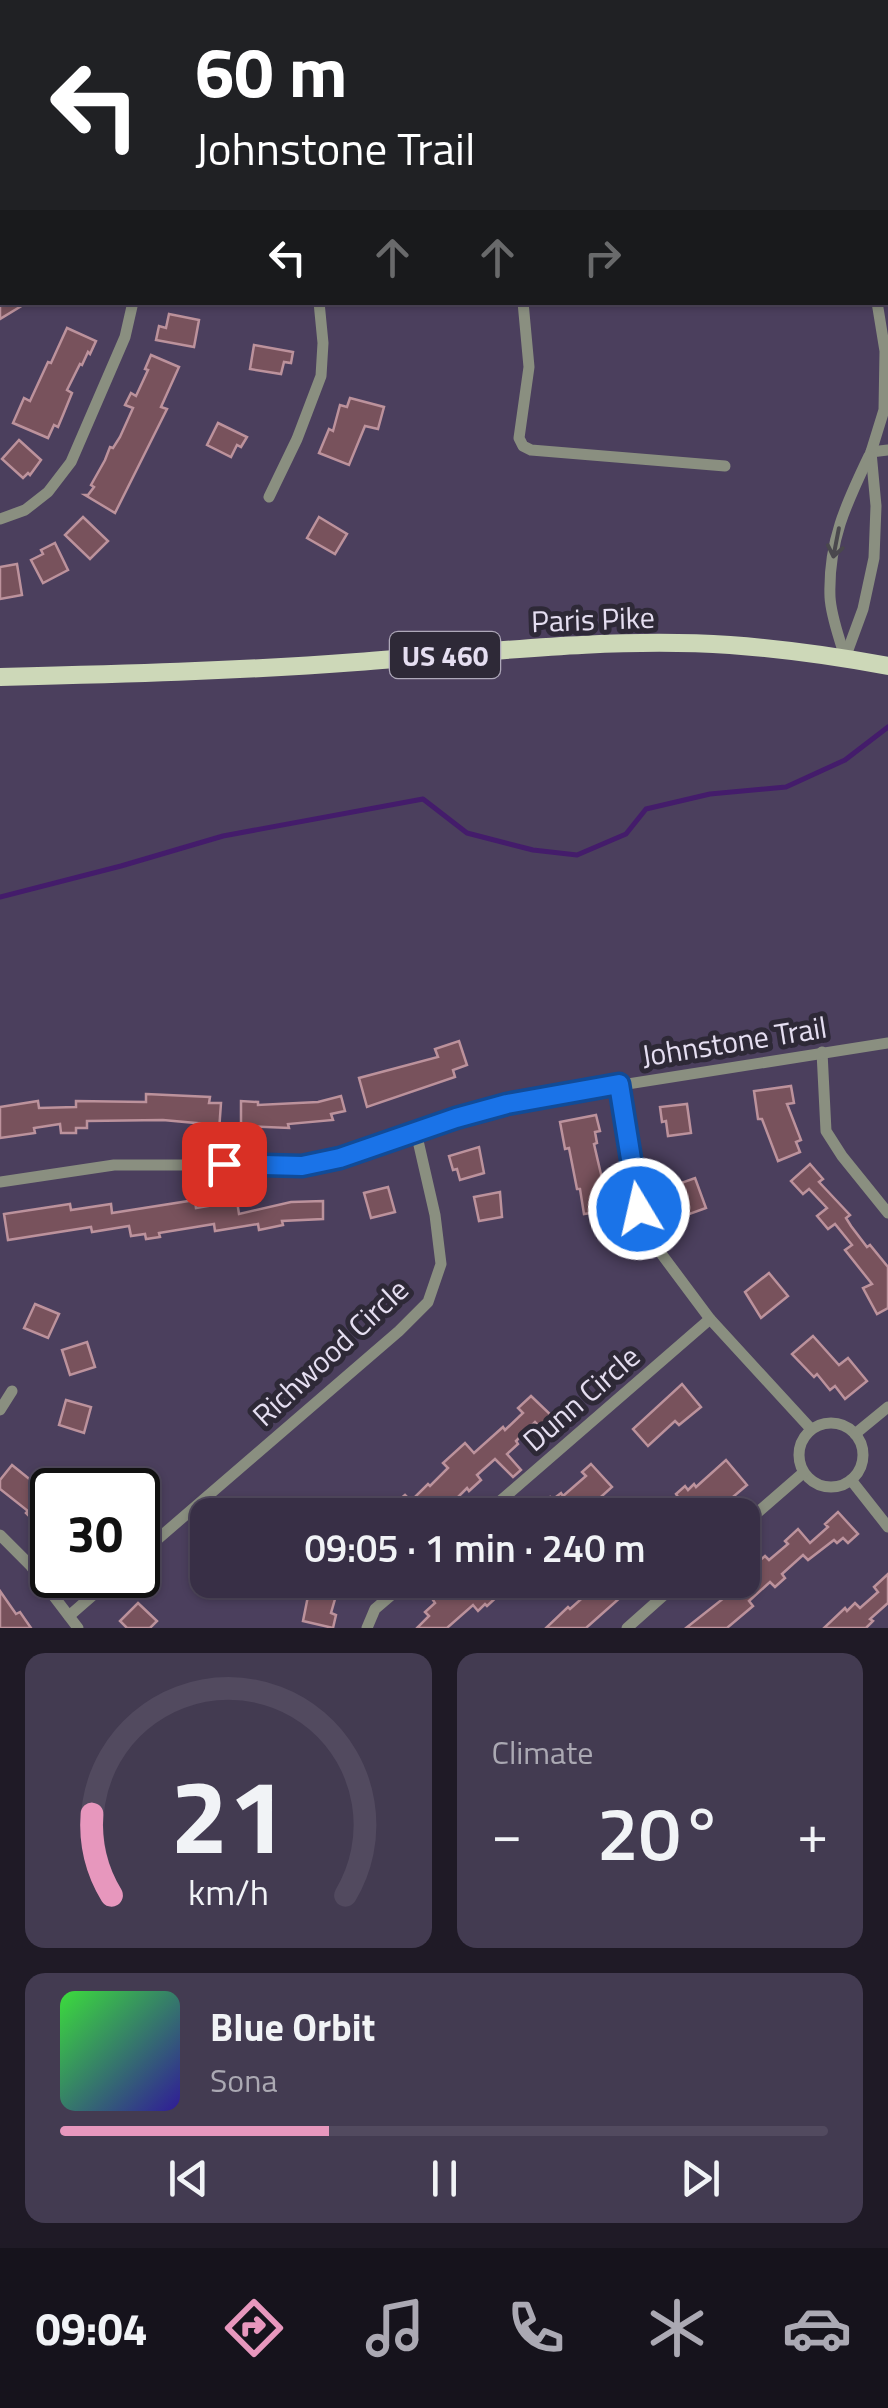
<!DOCTYPE html>
<meta charset="utf-8">
<style>
body{margin:0;font-family:"Titillium Web",sans-serif;background:#433b51;color:#f1f3f6;height:100vh;display:flex;flex-direction:column;font-size:38px;white-space:nowrap}
*{box-sizing:border-box;margin:0}
p{font-size:32px;color:#aba9b3}
.icon{flex:none;width:55px;height:55px;fill:none;stroke:currentColor;stroke-width:2;stroke-linecap:round;stroke-linejoin:round}
.map{position:relative;height:1628px;overflow:hidden}
.panel{display:flex;flex-direction:column;gap:25px;padding:25px;background:#1f1a26;flex:1}
.panel>*{flex:none}
.hud{position:absolute;left:0px;top:0px;width:890px;height:305px;box-shadow:0 2px 8px #0004,0 0 0 2px #524a5f;background:#202124;color:#fff;overflow:hidden}
.speed{position:absolute;left:30px;top:1468px;display:flex;gap:20px;font-size:50px;font-weight:700;text-align:center}
.speed>*{display:grid;place-content:center;width:130px;height:130px;border-radius:50%;background:#382f46;box-shadow:0 2px 8px #0004,0 0 0 2px #524a5f;line-height:1}
.speed .limit{border:5px solid #111;border-radius:15px;background:#fff;color:#111}
.pin{position:absolute;display:grid;place-items:center;width:85px;height:85px;color:#fff;margin:-42px;border-radius:20px;box-shadow:0 5px 15px #0006}
.me{position:absolute;width:110px;margin:-55px;rotate:351deg;stroke-linejoin:round;filter:drop-shadow(0 0 8px #0008)}
.turn{display:flex;align-items:center;gap:35px;height:210px;padding:0 30px;font-size:45px}
.turn .icon{width:130px;height:130px;stroke-width:2.5}
.turn b{display:block;font-size:70px;line-height:85px}
.lanes{display:flex;align-items:center;height:95px;padding:0 30px;background:#0003;justify-content:center;gap:50px;direction:ltr}
.lanes .off{opacity:.35}
.big{font-size:75px;font-weight:600;line-height:1.1}
.panel .widget{flex:1;display:flex;flex-direction:column;justify-content:center;gap:15px;min-width:0;padding:0 35px;border-radius:20px;background:#433b51}
.panel .dial{align-items:center;gap:0}
.dial svg{height:260px;overflow:visible;fill:none;stroke:#524a5f;stroke-width:7;stroke-linecap:round;text-anchor:middle}
.dial text{fill:#f1f3f6;stroke:none}
.song{display:flex;align-items:center;gap:30px}
.cover{width:120px;height:120px;border-radius:15px;background:linear-gradient(135deg,hsl(120 70% 55%),hsl(250 70% 35%))}
.played{height:10px;border-radius:5px;background:linear-gradient(90deg,#e797bd 35%,#524a5f 35%)}
.keys{display:flex;justify-content:space-around;direction:ltr}
.heat{display:flex;justify-content:space-between;align-items:center;font-size:55px;direction:ltr}
.panel .tiles{flex:1;display:grid;gap:25px;grid-template-columns:1fr 1fr}
.widget:last-child{grid-column:span 2}
.trip{position:absolute;left:190px;top:1498px;width:570px;height:100px;border-radius:20px;background:#382f46;box-shadow:0 2px 8px #0004,0 0 0 2px #524a5f;font-weight:600;line-height:100px;text-align:center}
.menu{display:flex;height:160px;justify-content:space-around;align-items:center;background:#16131c;color:#aba9b3}
.menu .icon{width:70px;height:70px}
.menu .current{color:#e797bd}
.menu b{font-size:45px;color:#f1f3f6}
.map>svg:first-child{display:block}
</style>
<div class="map">
<svg width="888" height="1628" viewBox="0 0 888 1628">
<rect width="100%" height="100%" fill="#4b3f5d"/>
<g fill="none" stroke-linecap="round" stroke-linejoin="round">
<!-- stream -->
<polyline stroke="#441c6b" stroke-width="5" points="0,897 121,866 223,836 423,799 467,833 533,850 577,855 626,834 646,809 710,794 786,787 845,760 888,727"/>
</g>
<!-- building -->
<g fill="#78525c" stroke="#bc929c" stroke-width="2.5">
<polygon points="0,302 28,302 0,319"/>
<polygon points="169,314 199,320 194,347 156,340 159,326 166,328"/>
<polygon points="67,328 96,341 90,354 88,352 82,365 80,364 67,390 72,393 63,415 58,427 54,425 48,438 13,423 24,398 30,401 48,362 51,363"/>
<polygon points="254,345 293,352 291,363 284,362 281,374 250,369"/>
<polygon points="151,355 179,367 161,407 167,409 115,513 85,495 88,495 94,487 91,485 105,460 110,447 113,448 120,437 133,408 125,405 131,393 136,396 148,370 145,369"/>
<polygon points="350,398 384,407 378,429 365,426 349,465 319,453 329,429 333,431 340,405 347,407"/>
<polygon points="218,423 247,437 241,447 237,445 231,457 207,445"/>
<polygon points="19,440 41,460 30,475 28,473 23,478 2,459"/>
<polygon points="83,517 108,541 90,559 65,535"/>
<polygon points="319,517 347,534 335,554 307,538"/>
<polygon points="55,543 68,570 43,583 31,560 43,554 41,550"/>
<polygon points="17,564 22,595 0,599 0,567"/>
<polygon points="459,1041 467,1065 453,1070 455,1077 367,1107 359,1078 438,1057 435,1049"/>
<polygon points="791,1086 794,1103 787,1104 801,1140 796,1142 800,1152 778,1161 762,1119 758,1119 754,1091"/>
<polygon points="146,1094 210,1097 209,1103 221,1103 219,1131 206,1131 206,1124 163,1120 87,1121 87,1128 76,1128 76,1133 61,1133 60,1124 34,1128 35,1133 0,1138 0,1107 38,1101 39,1108 76,1107 76,1101 146,1102"/>
<polygon points="341,1096 345,1111 331,1114 333,1120 288,1124 289,1128 241,1126 241,1101 258,1102 258,1105 318,1102"/>
<polygon points="687,1104 691,1133 668,1136 666,1121 662,1122 660,1107"/>
<polygon points="596,1115 600,1131 595,1132 597,1143 594,1144 610,1213 605,1214 607,1224 593,1226 591,1213 584,1214 580,1189 577,1189 569,1148 565,1149 560,1122"/>
<polygon points="479,1147 484,1173 460,1180 457,1169 453,1170 449,1156"/>
<polygon points="810,1164 823,1179 819,1182 850,1215 846,1218 851,1226 867,1247 870,1245 888,1267 888,1308 877,1314 863,1288 872,1284 845,1250 852,1245 835,1224 828,1229 817,1216 827,1208 809,1189 803,1194 791,1181"/>
<polygon points="695,1178 706,1208 684,1216 678,1200 672,1202 667,1188"/>
<polygon points="388,1187 395,1212 371,1218 364,1193"/>
<polygon points="500,1192 502,1217 479,1221 474,1197"/>
<polygon points="195,1200 196,1208 237,1201 239,1214 291,1202 323,1201 323,1219 282,1221 283,1225 259,1230 258,1224 215,1231 214,1224 159,1233 160,1237 146,1239 145,1234 131,1236 129,1226 92,1232 91,1227 8,1240 4,1214 70,1204 71,1210 111,1204 112,1213"/>
<polygon points="769,1273 788,1296 761,1318 745,1292"/>
<polygon points="35,1304 59,1314 48,1338 24,1328"/>
<polygon points="813,1336 839,1365 848,1358 867,1381 845,1399 835,1386 830,1390 817,1374 814,1377 792,1354"/>
<polygon points="87,1342 95,1367 70,1375 62,1350"/>
<polygon points="682,1384 701,1407 679,1425 675,1421 648,1446 633,1429"/>
<polygon points="531,1396 553,1417 542,1429 535,1422 516,1441 518,1444 507,1454 521,1470 513,1477 495,1459 477,1475 481,1480 469,1491 467,1488 440,1515 381,1515 405,1495 411,1501 428,1484 430,1486 448,1468 443,1463 465,1443 474,1453 503,1427 505,1430 523,1413 518,1408"/>
<polygon points="66,1400 91,1407 84,1433 59,1425"/>
<polygon points="726,1460 747,1485 734,1496 737,1499 717,1515 680,1515 670,1504 678,1497 676,1494 685,1486 688,1490 694,1484 696,1487"/>
<polygon points="591,1464 612,1487 592,1505 586,1498 567,1515 548,1515 539,1506 550,1497 552,1500 561,1493 563,1496 586,1476 582,1472"/>
<polygon points="12,1465 33,1482 52,1502 52,1525 45,1532 26,1513 28,1511 0,1489 0,1480"/>
<polygon points="838,1512 858,1534 848,1543 843,1538 837,1543 834,1540 808,1560 803,1555 782,1574 785,1578 775,1587 770,1582 749,1601 753,1606 727,1628 686,1628 724,1598 721,1595 734,1584 737,1587 755,1570 752,1567 765,1556 769,1560 788,1544 785,1541 798,1529 810,1543 828,1527 825,1524"/>
<polygon points="888,1574 888,1603 870,1619 873,1621 866,1628 824,1628 845,1608 847,1611 855,1603 860,1608 878,1592 874,1587"/>
<polygon points="456,1580 504,1580 494,1588 500,1594 487,1606 485,1604 478,1611 473,1605 447,1628 417,1628 429,1616 425,1612 435,1603 433,1600"/>
<polygon points="594,1580 640,1580 586,1628 546,1628 568,1607 570,1609 588,1593 584,1589"/>
<polygon points="0,1591 16,1614 20,1612 31,1628 0,1628"/>
<polygon points="309,1591 335,1599 331,1613 336,1615 333,1628 303,1621"/>
<polygon points="138,1603 157,1621 150,1628 127,1628 120,1621"/>
</g>
<g fill="none" stroke-linecap="round" stroke-linejoin="round">
<!-- street -->
<g stroke="#8a8f80" stroke-width="11">
<polyline points="2,0 2,3"/>
<polyline points="208,0 209,2"/>
<polyline points="411,0 412,2"/>
<polyline points="731,0 733,2"/>
<polyline points="470,2 477,0"/>
<polyline points="0,38 2,37"/>
<polyline points="888,183 888,182"/>
<polyline points="0,220 2,218"/>
<polyline points="523,302 529,367 519,438 523,446 531,450 725,466"/>
<polyline points="871,452 888,450"/>
<polyline points="269,497 297,439 321,376 323,343 319,302"/>
<polyline points="0,519 25,510 48,492 71,462 125,337 133,302"/>
<polyline points="845,658 863,609 874,558 876,506 871,452 884,410 885,351 877,302"/>
<path d="M845,658C840,639 831,617 830,597C828,542 846,504 869,456"/>
<polyline points="822,1052 826,1131 842,1156 888,1213"/>
<polyline points="619,1084 639,1209 660,1252 710,1319 811,1429"/>
<polyline points="0,1182 114,1165 302,1165 341,1158 455,1118 507,1103 888,1043"/>
<polyline points="0,1410 12,1391"/>
<circle cx="831" cy="1455" r="32"/>
<polyline points="855,1434 888,1407"/>
<polyline points="851,1480 888,1527"/>
<polyline points="484,1515 710,1319"/>
<polyline points="742,1526 803,1473"/>
<polyline points="0,1535 30,1565 78,1628"/>
<polyline points="138,1556 399,1331 428,1302 441,1264 435,1215 416,1132"/>
<polyline points="69,1616 116,1575"/>
<polyline points="367,1628 375,1609 409,1580"/>
<polyline points="627,1628 681,1580"/>
</g>
<!-- primary -->
<path stroke="#cdd8b8" stroke-width="18" d="M0,677C119,674 238,671 357,662C481,653 606,637 730,645C783,649 835,656 888,666"/>
</g>
<!-- one-way arrows -->
<defs><path id="oneway-shaft" d="M-6 0H5M1.5-3L5.5 0L1.5 3" fill="none" stroke-width="1.6" stroke-linecap="round" stroke-linejoin="round" transform="scale(2.5)"/></defs>
<use stroke="#4a484d" href="#oneway-shaft" transform="translate(836 543) rotate(101)"/>
<g fill="none" stroke-linecap="round" stroke-linejoin="round">
<!-- route casing -->
<g stroke="#114b97" stroke-width="25">
<polyline id="route" points="224,1164 302,1166 340,1158 456,1118 507,1104 619,1084 639,1209"/>
</g>
<!-- route -->
<use href="#route" stroke="#1a73e8" stroke-width="18"/>
</g>
<g text-anchor="middle" dominant-baseline="central" stroke-width="10" stroke-linejoin="round" paint-order="stroke">
<!-- shield labels -->
<rect fill="#2e2937" stroke="#aea8b9" stroke-width="2.5" x="390" y="632" width="110" height="46" rx="8"/>
<g font-size="28" font-weight="bold" fill="#e5def1">
<text x="445" y="655">US 460</text>
</g>
<!-- street labels -->
<g font-size="30" fill="#e5def1" stroke="#2e2937">
<text transform="translate(593 619) rotate(-2)">Paris Pike</text>
<text transform="translate(734 1041) rotate(-9)">Johnstone Trail</text>
<text transform="translate(330 1352) rotate(-43)">Richwood Circle</text>
<text transform="translate(581 1398) rotate(-41)">Dunn Circle</text>
</g>
</g>
</svg>
<div class="speed"><div class="limit">30</div></div>
<div class="pin" style="left:224px;top:1164px;background:#d93025"><svg class="icon" aria-label="arrive" viewBox="0 0 24 24"><path d="M6 21V4h12l-3 4 3 4H6"/></svg></div>
<svg class="me" style="left:639px;top:1209px" viewBox="-20 -20 40 40"><circle r="17" fill="#1a73e8" stroke="#fff" stroke-width="3"/><path d="M0-11L8 9 0 5-8 9z" fill="#fff"/></svg>
<div class="trip">09:05 · 1 min · 240 m</div>
<div class="hud">
<div class="turn"><svg class="icon" aria-label="left" viewBox="0 0 24 24"><path d="M17 20v-9H6M10 6l-5 5 5 5"/></svg><div><b>60 m</b>Johnstone Trail</div></div>
<div class="lanes"><svg class="icon" aria-label="left" viewBox="0 0 24 24"><path d="M17 20v-9H6M10 6l-5 5 5 5"/></svg><svg class="icon off" aria-label="ahead" viewBox="0 0 24 24"><path d="M12 20V5M6 11l6-6 6 6"/></svg><svg class="icon off" aria-label="ahead" viewBox="0 0 24 24"><path d="M12 20V5M6 11l6-6 6 6"/></svg><svg class="icon off" aria-label="right" viewBox="0 0 24 24"><path d="M7 20v-9h11M14 6l5 5-5 5"/></svg></div>
</div>
</div>
<section class="panel">
<div class="tiles">
<div class="widget dial"><svg viewBox="0 0 100 80">
<path d="M14 69A42 42 0 1 1 86 69"/>
<path d="M14 69A42 42 0 0 1 8 44" stroke="#e797bd"/>
<text x="50" y="56" font-size="32" font-weight="700">21</text>
<text x="50" y="72" font-size="11">km/h</text>
</svg></div>
<div class="widget"><p>Climate</p>
<div class="heat"><a>−</a><b class="big">20°</b><a>+</a></div>
</div>
<div class="widget">
<div class="song"><i class="cover"></i><div><b>Blue Orbit</b><p>Sona</p></div></div>
<div class="played"></div>
<div class="keys"><svg class="icon" aria-label="previous" viewBox="0 0 24 24"><path d="M18 5L8 12l10 7zM5 5v14"/></svg><svg class="icon" aria-label="pause" viewBox="0 0 24 24"><path d="M8 5v14M16 5v14"/></svg><svg class="icon" aria-label="next" viewBox="0 0 24 24"><path d="M6 5l10 7-10 7zM19 5v14"/></svg></div>
</div>
</div>
</section>
<nav class="menu">
<b>09:04</b>
<svg class="icon current" aria-label="directions" viewBox="0 0 24 24"><path d="M12 3l9 9-9 9-9-9zM9 14v-3h6M13 9l2 2-2 2"/></svg>
<svg class="icon" aria-label="music" viewBox="0 0 24 24"><path d="M9 18V5l10-2v13"/><circle cx="6" cy="18" r="3"/><circle cx="16" cy="16" r="3"/></svg>
<svg class="icon" aria-label="phone" viewBox="0 0 24 24"><path d="M5 4h4l2 5-3 2q2 4 5 5l2-3 5 2v4C11 20 4 13 5 4z"/></svg>
<svg class="icon" aria-label="climate" viewBox="0 0 24 24"><path d="M12 3v18M4 7l16 10M4 17L20 7"/></svg>
<svg class="icon" aria-label="car" viewBox="0 0 24 24"><path d="M5 17H2v-5l4-1 3-4h7l3 4 3 1v5h-3M9 17h6M6 11h13"/><circle cx="7" cy="17" r="2"/><circle cx="17" cy="17" r="2"/></svg>
</nav>
